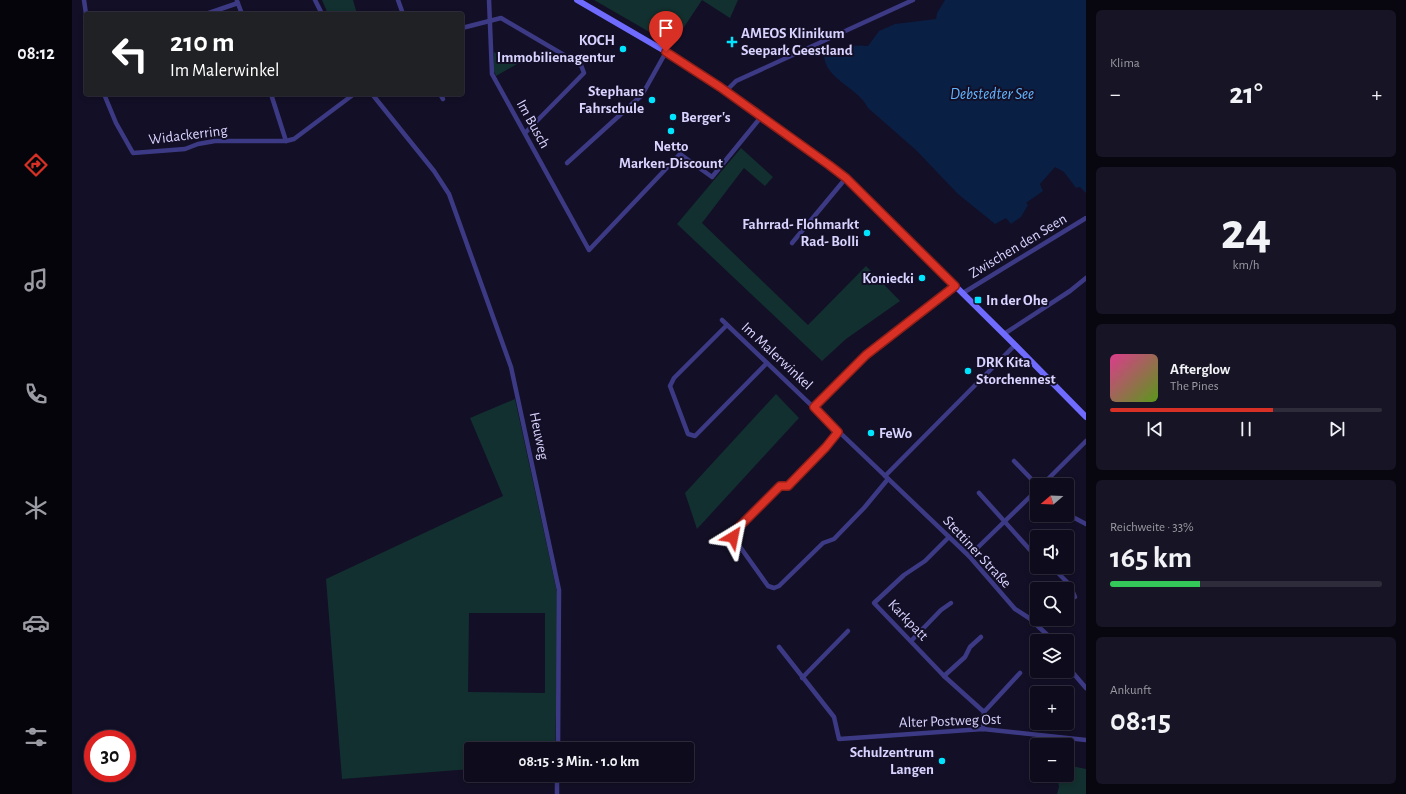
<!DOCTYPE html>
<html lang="de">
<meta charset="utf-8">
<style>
body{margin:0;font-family:"Alegreya Sans",sans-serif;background:#171425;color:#f1f3f6;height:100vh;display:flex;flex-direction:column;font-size:15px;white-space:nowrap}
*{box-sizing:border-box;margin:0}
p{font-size:13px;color:#9b9ba3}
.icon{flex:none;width:22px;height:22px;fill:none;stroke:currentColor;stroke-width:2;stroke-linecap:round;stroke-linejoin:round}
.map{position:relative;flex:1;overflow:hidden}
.side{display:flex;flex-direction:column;gap:10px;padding:10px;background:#08060f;width:320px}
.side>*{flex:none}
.guide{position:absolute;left:12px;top:12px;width:380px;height:84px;border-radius:4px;box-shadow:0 2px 6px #0003,0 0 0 1px #2e2b3b;background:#202124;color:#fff;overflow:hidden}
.needle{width:26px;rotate:251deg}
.controls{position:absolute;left:958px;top:478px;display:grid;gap:8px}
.controls a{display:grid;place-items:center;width:44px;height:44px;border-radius:4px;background:#0e0b1c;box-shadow:0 2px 6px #0003,0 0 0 1px #2e2b3b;font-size:20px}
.speed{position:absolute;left:12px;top:730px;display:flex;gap:8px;font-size:20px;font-weight:700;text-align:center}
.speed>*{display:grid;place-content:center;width:52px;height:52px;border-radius:50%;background:#0e0b1c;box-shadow:0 2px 6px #0003,0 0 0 1px #2e2b3b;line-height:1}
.speed .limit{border:6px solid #d22;background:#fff;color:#111}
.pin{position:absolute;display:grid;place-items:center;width:34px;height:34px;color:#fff;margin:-41px -17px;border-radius:50% 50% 50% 0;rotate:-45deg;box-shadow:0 0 4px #0007}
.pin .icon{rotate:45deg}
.me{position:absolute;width:44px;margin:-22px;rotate:35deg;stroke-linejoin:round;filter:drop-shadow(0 0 3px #0008)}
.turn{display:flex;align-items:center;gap:14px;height:84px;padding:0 20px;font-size:18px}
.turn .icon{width:52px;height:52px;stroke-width:2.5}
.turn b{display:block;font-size:28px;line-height:34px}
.big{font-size:30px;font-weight:700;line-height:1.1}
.side .widget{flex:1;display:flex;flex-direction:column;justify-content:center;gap:6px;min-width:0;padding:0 14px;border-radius:6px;background:#171425}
.side .dial{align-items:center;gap:0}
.dial b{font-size:52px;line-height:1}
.song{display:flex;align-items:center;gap:12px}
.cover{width:48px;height:48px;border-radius:6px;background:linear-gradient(135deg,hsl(330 70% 55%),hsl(90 70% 35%))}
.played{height:4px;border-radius:2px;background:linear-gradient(90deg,#d93025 60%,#2e2b3b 60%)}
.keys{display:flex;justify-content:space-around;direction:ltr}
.heat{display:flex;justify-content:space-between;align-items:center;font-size:22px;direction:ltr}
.charge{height:6px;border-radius:3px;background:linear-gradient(90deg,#34c759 33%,#2e2b3b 0)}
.trip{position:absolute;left:392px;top:742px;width:230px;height:40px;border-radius:4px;background:#0e0b1c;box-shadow:0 2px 6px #0003,0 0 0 1px #2e2b3b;font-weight:700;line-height:40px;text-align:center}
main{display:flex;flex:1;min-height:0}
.tabs{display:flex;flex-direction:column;width:72px;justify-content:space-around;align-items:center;background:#06040b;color:#9b9ba3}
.tabs .icon{width:28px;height:28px}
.tabs .active{color:#d93025}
.tabs b{font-size:18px;color:#f1f3f6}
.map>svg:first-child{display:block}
</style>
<main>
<nav class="tabs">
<b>08:12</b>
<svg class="icon active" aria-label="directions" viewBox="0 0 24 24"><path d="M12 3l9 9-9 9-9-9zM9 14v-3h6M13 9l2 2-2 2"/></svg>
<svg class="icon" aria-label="music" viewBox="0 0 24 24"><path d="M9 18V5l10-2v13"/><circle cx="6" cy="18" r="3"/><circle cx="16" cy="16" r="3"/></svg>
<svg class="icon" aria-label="phone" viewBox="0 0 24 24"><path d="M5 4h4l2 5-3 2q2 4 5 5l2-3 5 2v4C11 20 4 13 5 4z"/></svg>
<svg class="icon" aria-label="climate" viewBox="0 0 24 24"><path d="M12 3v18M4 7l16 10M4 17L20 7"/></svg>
<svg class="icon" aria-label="car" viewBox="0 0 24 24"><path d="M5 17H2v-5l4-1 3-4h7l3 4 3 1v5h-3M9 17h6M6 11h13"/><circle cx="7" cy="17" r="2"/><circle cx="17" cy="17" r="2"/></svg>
<svg class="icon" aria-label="filters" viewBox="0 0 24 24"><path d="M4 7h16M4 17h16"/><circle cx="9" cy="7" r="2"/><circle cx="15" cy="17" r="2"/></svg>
</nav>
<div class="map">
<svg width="1014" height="794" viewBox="0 0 1014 794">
<rect width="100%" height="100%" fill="#130f26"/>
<!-- green -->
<g fill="#12302f" fill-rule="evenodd">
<polygon points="250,0 281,0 285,14 256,14"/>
<polygon points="522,0 666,0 658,18 630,0 600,45"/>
<polygon points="422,52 445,64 424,76 422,71"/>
<polygon points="669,148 701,177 693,186 672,168 630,223 736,325 794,266 828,301 774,339 750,361 605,224"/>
<polygon points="704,394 727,418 625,529 613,493"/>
<path d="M443,399L487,601L483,749H399V769L270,779L254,579L431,496L398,418ZM397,613H473V693L396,692Z"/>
<polygon points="995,765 1014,769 1014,794 985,794 987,787 985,775 995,775"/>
</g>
<!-- water -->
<path fill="#0a1f44" d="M873,0H1014V193L1008,187L1004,188L992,172L983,167L968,184L971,191L954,203L956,205L949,217L939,224L934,218L923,224L886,194L844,150L796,108C786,87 754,80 752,56C767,48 779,44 796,46L807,31L823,24L864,19L865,13Z"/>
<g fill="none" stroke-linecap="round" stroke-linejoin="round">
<!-- street -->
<g stroke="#3d3a85" stroke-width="4.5">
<polyline points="12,0 14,14"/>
<polyline points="243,0 250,14"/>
<polyline points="326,0 331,14"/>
<polyline points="417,0 420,74 517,250 608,154 640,177 689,117"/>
<polyline points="165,1 170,14"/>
<polyline points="134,14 166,3"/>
<polyline points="390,28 429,18 509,65 512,73 453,133"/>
<polyline points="654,91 664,81 841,0"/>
<polyline points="32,94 44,123 61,153 113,149 126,144 143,141 214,141 222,139 282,94"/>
<polyline points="199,94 214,141"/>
<polyline points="300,94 362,171 377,194 439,367 487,590 486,749"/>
<polyline points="368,94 371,99"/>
<polyline points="495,163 570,95 594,52"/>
<polyline points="720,243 774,178"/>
<polyline points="891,293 1014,218"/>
<polyline points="650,320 897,556 943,609 957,618 982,641"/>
<polyline points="655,325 602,378 598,386 616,434 623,436 695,363"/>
<polyline points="932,334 998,291 1014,278"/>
<polyline points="742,407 794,355 883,286"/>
<polyline points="766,432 754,447 716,486 708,486 661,533 661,537 696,586 702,588 707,586 751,543 762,539 792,508 816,479"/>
<polyline points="942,461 965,485"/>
<polyline points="813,476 943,345"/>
<polyline points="970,485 1014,441"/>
<polyline points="907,493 959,551 965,554"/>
<polyline points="995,514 1014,524"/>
<polyline points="877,537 853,561 832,575 802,603 872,676 912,712 911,729"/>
<polyline points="897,556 965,490"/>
<polyline points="980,567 998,585 1003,597"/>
<polyline points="839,641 869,610 879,603"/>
<polyline points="707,647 762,717 767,739 911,729 1014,740"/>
<polyline points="995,666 1014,688"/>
<polyline points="872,676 893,657 898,647 909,637"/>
<polyline points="730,678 776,631"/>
<polyline points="912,712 948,673"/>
<polyline points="485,794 485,775"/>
</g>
<!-- secondary -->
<polyline stroke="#6f6bff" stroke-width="6" points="505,0 615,64 735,149 774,178 943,345 1014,417"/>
</g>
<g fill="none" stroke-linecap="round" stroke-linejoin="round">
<!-- route casing -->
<g stroke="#8d1f18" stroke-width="10">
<polyline id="route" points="594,52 648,87 757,165 774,178 883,286 794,355 742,407 766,432 754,447 716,486 708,486 661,533 661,537"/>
</g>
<!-- route -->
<use href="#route" stroke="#d93025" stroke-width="7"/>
</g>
<!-- markers -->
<g fill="#00e5ff" stroke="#130f26" stroke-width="1.5">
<path d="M658 36h4v4h4v4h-4v4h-4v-4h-4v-4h4z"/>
<circle cx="551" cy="49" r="4"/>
<circle cx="580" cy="100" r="4"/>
<circle cx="601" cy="117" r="4"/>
<circle cx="599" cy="131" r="4"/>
<circle cx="795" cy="233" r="4"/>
<circle cx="850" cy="278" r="4"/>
<rect x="902" y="296" width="8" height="8" rx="2"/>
<circle cx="896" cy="371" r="4"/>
<circle cx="799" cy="433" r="4"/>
<circle cx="870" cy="761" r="4"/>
</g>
<g text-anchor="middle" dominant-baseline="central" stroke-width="4" stroke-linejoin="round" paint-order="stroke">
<!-- poi labels -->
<g font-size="15" font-weight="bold" fill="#d9d4ff" stroke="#130f26" text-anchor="start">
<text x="669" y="33">AMEOS Klinikum<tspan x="669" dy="17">Seepark Geestland</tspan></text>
<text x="543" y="40" text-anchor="end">KOCH<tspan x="543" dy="17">Immobilienagentur</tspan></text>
<text x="572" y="91" text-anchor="end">Stephans<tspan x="572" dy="17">Fahrschule</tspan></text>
<text x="609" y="117">Berger's</text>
<text x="599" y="146" text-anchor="middle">Netto<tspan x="599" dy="17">Marken-Discount</tspan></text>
<text x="787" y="224" text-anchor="end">Fahrrad- Flohmarkt<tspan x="787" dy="17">Rad- Bolli</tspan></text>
<text x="842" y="278" text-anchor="end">Koniecki</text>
<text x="914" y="300">In der Ohe</text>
<text x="904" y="362">DRK Kita<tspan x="904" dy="17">Storchennest</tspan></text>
<text x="807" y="433">FeWo</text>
<text x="862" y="752" text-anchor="end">Schulzentrum<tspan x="862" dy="17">Langen</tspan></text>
</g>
<!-- street labels -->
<g font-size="15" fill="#d9d4ff" stroke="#130f26">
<text transform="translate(461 124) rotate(61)">Im Busch</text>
<text transform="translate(116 135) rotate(-7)">Widackerring</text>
<text transform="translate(946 246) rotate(-31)">Zwischen den Seen</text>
<text transform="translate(705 356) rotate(43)">Im Malerwinkel</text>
<text transform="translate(467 436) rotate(78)">Heuweg</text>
<text transform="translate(905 552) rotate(47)">Stettiner Straße</text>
<text transform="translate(836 620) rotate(46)">Karkpatt</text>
<text transform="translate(878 721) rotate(-2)">Alter Postweg Ost</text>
</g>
<!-- water labels -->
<g font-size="16" font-style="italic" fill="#62b6ff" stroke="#130f26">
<text x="920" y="94">Debstedter See</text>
</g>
</g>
</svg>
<div class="controls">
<a><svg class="needle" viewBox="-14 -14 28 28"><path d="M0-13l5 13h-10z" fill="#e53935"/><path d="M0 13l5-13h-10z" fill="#9b9ba3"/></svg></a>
<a><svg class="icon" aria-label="sound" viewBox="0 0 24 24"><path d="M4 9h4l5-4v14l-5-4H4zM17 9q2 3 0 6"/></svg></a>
<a><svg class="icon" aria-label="search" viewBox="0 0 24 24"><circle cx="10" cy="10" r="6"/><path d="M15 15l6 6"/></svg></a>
<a><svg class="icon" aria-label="layers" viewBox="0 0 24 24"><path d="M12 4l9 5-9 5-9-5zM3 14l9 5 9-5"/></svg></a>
<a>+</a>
<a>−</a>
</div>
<div class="speed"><div class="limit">30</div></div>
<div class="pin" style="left:594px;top:52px;background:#d93025"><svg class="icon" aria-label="arrive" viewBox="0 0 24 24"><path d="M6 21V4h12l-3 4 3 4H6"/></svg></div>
<svg class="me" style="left:661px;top:537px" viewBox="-20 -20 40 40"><path d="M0-17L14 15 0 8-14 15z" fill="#d93025" stroke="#fff" stroke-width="4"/></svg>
<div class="trip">08:15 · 3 Min. · 1.0 km</div>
<div class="guide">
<div class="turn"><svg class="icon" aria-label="left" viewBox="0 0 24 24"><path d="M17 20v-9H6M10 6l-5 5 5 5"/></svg><div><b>210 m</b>Im Malerwinkel</div></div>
</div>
</div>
<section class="side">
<div class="widget"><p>Klima</p>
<div class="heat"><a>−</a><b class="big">21°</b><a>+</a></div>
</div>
<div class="widget dial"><b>24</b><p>km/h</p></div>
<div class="widget">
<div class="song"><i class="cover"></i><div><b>Afterglow</b><p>The Pines</p></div></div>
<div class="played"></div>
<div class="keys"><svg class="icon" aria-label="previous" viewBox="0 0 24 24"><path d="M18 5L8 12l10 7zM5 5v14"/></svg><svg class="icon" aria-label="pause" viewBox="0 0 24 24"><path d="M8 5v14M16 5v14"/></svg><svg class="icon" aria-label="next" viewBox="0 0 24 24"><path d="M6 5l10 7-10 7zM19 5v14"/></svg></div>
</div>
<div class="widget"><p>Reichweite · 33%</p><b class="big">165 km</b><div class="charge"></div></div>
<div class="widget"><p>Ankunft</p><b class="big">08:15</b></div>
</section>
</main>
